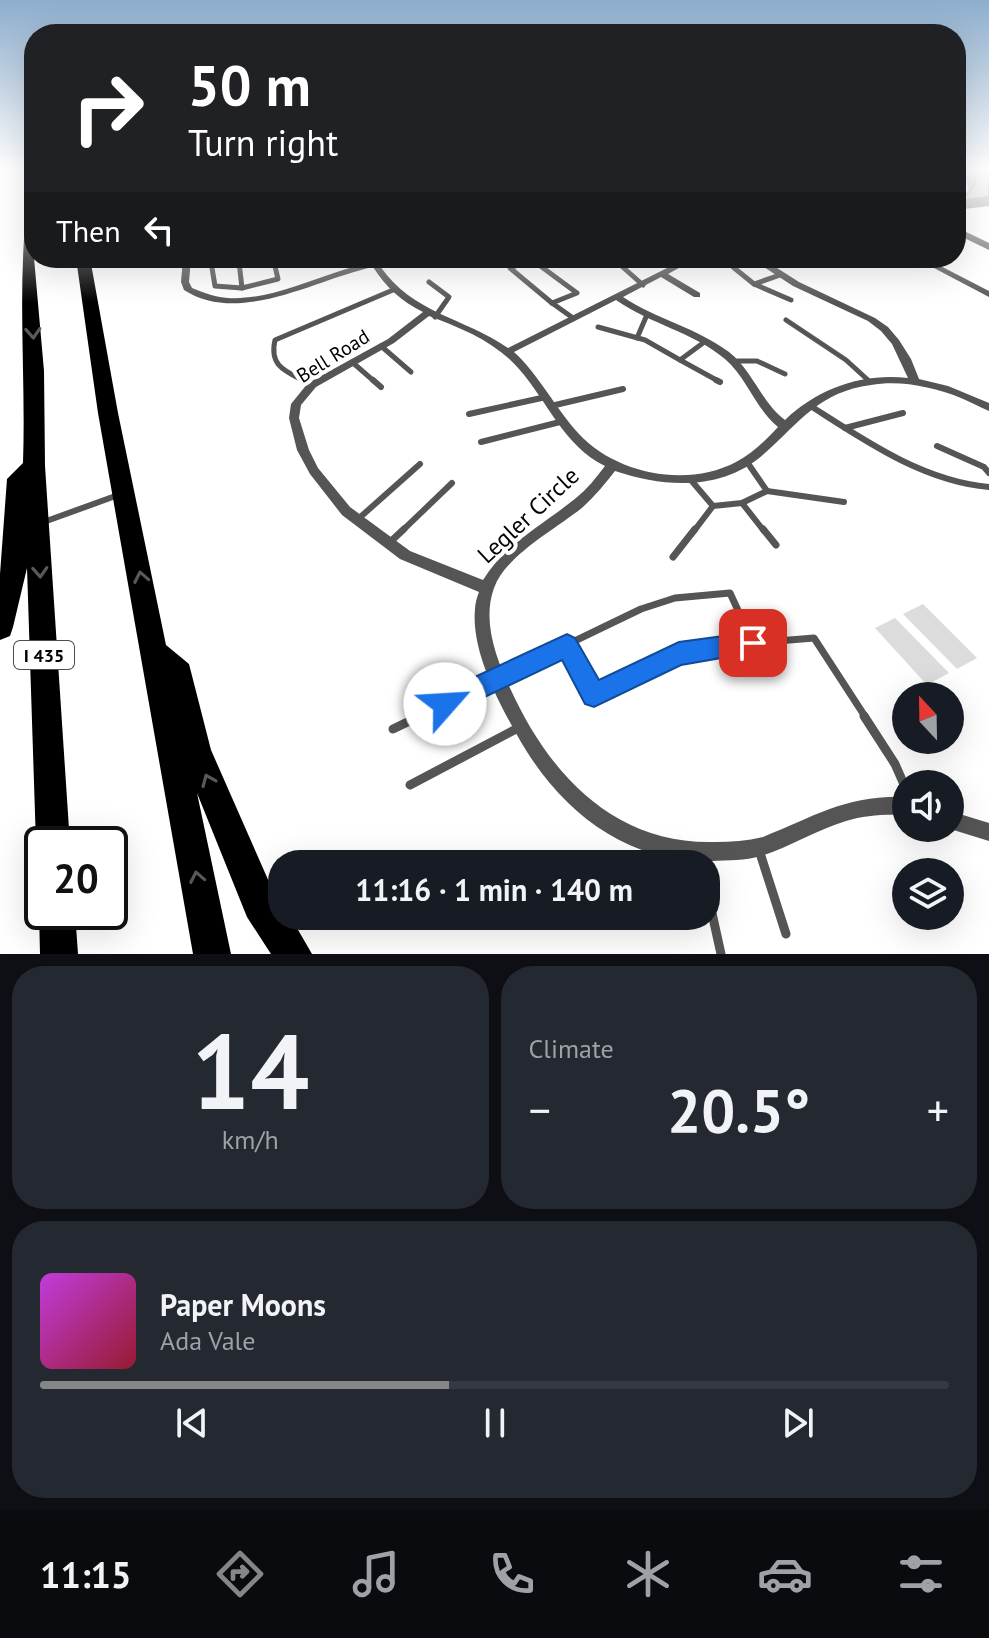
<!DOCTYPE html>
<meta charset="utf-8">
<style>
body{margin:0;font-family:"PT Sans",sans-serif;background:#242831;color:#f1f3f6;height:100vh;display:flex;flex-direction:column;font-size:30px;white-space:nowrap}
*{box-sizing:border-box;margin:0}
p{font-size:26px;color:#9ea1a6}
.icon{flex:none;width:44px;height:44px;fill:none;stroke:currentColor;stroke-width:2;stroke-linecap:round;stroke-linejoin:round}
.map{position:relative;height:954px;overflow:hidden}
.drawer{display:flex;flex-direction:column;gap:12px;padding:12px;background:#0d0f14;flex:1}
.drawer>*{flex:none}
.hud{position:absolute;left:24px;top:24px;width:942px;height:244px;border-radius:32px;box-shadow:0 8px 32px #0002;background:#202124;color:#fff;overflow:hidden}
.needle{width:52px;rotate:338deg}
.tools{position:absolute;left:892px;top:682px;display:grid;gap:16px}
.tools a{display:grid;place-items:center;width:72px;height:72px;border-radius:50%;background:#171b24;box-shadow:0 8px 32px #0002;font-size:40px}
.speed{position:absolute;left:24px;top:826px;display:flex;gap:16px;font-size:40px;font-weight:700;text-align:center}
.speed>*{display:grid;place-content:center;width:104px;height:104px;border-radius:50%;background:#171b24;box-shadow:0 8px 32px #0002;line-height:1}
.speed .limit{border:4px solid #111;border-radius:12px;background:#fff;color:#111}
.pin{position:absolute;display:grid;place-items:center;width:68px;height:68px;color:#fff;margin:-34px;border-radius:16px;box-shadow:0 4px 12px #0006}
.me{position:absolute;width:88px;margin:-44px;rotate:64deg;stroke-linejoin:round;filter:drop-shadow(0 0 6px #0008)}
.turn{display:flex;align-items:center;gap:28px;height:168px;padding:0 32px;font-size:36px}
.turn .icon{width:104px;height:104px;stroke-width:2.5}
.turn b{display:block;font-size:56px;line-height:68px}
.then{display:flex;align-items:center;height:76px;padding:0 32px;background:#0003;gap:16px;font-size:30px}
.big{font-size:60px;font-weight:600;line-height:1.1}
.drawer .card{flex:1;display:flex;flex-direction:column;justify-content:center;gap:12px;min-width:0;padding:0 28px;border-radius:32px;background:#242831}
.drawer .dial{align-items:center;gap:0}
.dial b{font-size:104px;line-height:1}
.song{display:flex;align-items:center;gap:24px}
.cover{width:96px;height:96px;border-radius:12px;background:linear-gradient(135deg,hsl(290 70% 55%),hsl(350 70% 35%))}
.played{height:8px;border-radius:4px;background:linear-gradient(90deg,#858687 45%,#363941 45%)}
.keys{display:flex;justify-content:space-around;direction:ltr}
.heat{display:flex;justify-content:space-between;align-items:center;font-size:44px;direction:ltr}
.drawer .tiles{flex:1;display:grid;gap:12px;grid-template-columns:1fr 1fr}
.card:last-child{grid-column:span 2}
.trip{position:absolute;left:268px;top:850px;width:452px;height:80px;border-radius:32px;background:#171b24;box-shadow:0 8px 32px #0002;font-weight:600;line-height:80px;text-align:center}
.tab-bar{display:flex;height:128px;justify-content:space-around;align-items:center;background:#090b0e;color:#9ea1a6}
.tab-bar .icon{width:56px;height:56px}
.tab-bar .on{color:#858687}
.tab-bar b{font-size:36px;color:#f1f3f6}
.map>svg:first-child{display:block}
</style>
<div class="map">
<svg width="989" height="954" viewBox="0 0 989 954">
<rect width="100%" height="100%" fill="#fff"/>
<!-- green -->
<g fill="#dcdcdc">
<polygon points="923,604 977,658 957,669 903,614"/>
<polygon points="895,618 949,673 927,685 875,628"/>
</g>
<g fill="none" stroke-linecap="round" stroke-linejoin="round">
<!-- service-far4 -->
<g stroke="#555" stroke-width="4">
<polyline points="211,258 211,264"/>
<polyline points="238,258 239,264"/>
<polyline points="273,258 274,264"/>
<polyline points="614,258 619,264"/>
<polyline points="521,264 532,260 538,264"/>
</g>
<!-- service-far3 -->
<g stroke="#555" stroke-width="5">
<polyline points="211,262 215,286 242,288 278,279 274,262"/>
<polyline points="239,262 242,288"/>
<polyline points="526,262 510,268 552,303"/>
<polyline points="535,262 577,293 552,303"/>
<polyline points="617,262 643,285"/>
<polyline points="733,267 754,284"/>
<polyline points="780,275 754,284 791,300"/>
<polyline points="429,282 449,297 435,317"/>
<polyline points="552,303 573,318"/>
<polyline points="786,320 846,360 869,381"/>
<polyline points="598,327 645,340 680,360"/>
<polyline points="637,338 646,317"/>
<polyline points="703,343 680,360 720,382"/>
<polyline points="381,346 411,372"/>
<polyline points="732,361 757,361 785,374"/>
<polyline points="352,362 375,382"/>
<path d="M306,382C285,371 269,366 275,340L393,290"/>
</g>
<!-- service-far2 -->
<g stroke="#555" stroke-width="6">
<polyline points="302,380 312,385"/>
<polyline points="373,380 381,387"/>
<polyline points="716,380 720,382"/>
<path d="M809,405C864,440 922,481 989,487"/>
<polyline points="551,406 623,389"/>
<polyline points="469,414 546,397"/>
<polyline points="845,428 903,413"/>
<polyline points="481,442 560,422"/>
<polyline points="937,446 984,467 989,473"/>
<polyline points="690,479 713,506 694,531"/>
<polyline points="767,491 844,502"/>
<polyline points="742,503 764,531"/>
<polyline points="713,506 742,503 767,491 747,462"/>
<polyline points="357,520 420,464"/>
<polyline points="41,523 121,494"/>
<polyline points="402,531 452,483"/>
</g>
<!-- service-far1 -->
<g stroke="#555" stroke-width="7">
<polyline points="763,529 776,545"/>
<polyline points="388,544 404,529"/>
<polyline points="673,557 695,529"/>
<polyline points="753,643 814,638 866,718"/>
<polyline points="415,718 641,609 675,598 730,593 753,643 679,654 594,695 567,646"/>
</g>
<!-- service -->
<g stroke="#555" stroke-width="9">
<polyline points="864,716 895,764 906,789"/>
<polyline points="393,729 420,716"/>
<polyline points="410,785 518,728"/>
<polyline points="759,850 786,934"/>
<polyline points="706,886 721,954"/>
</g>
<!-- minor -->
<g fill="#555" fill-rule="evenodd">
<path d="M183,258H191L189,282L192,288C204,293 215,297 228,298C263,300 298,285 331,274C359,264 387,258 417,258L413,260L380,266C413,314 463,317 508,348L687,258H697L668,274L700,293V297H694L661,277L623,297C656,319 697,328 729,352C753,371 761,402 785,420C819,388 862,373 908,378L892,344L881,331L868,321L793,286L750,258L763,259L799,282L875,318L888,327L899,340L911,359L919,379L948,386L989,403V411C979,407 971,402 961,398C933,387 901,380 871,385C819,392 801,421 765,453C723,491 666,488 615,471C605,484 595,496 583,507C556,529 506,555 494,588C482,621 496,658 510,688C549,774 614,845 715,842C731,842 747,841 763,837C816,816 846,795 906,797V815C885,814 865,815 846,821C816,830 790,847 761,856C745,861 728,860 712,861C625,864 558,809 517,735C498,701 471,650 475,609C475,604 477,597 479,592L400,559L342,515L310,474L297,450L289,418L291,404L308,383L388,339L423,312C401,301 386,287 373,267C316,279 240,326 184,290L181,282ZM616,300C650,324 693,332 725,359C747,378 755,408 778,427C766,440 753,453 736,462C687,488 616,474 579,434C555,408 540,376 514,352ZM429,316C461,328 496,342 519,369C548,402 564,446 605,466C596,478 587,489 576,498C543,525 505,544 483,580L410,551L350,507L318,468L309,450L299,418L301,405L316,387L394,343Z"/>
<polygon points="915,258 925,258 989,291 989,297"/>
<polygon points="950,811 989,823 989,841 947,828 950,828"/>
</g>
<!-- tertiary -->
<polygon fill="#555" fill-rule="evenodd" points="956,227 989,243 989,250 956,234"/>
<!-- motorway -->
<g fill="#000" fill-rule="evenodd">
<path d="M34,202V258L44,371L45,466L70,844H42V857L36,844L27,568L13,627L10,636L0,640V574L7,479L23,463C26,377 17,291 27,206Z"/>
<polygon points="76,258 90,258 118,413 166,645 189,664 211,750 273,891 282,905 282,916 290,916 312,954 271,954 247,917 197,793 231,954 193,954 98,413"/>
<polygon points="42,904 42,912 75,912 78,954 40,954 39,912"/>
</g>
</g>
<!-- wall -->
<polygon fill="#a9a9a9" points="963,170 989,170 966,195 969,191"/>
<!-- shaded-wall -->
<polygon fill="#898989" points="989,197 989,206 956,210 956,201"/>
<!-- building -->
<polygon fill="#c4c4c4" stroke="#898989" stroke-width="2" points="971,170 989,170 989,197 956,201 956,189 966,195 976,183"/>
<!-- one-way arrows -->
<defs><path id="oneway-chevron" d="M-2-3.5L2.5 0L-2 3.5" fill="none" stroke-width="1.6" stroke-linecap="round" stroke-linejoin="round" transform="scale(2)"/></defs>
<g stroke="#595959">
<use href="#oneway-chevron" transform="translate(33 333) rotate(87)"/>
<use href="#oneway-chevron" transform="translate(40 572) rotate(87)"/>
<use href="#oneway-chevron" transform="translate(141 577) rotate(-101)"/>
<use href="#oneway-chevron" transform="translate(208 780) rotate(-113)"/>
<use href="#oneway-chevron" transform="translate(197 877) rotate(-101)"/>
</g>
<!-- sky -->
<linearGradient id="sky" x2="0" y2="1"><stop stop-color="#8cadcc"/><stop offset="0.56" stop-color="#fff"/><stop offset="1" stop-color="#fff" stop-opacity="0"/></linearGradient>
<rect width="989" height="303" fill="url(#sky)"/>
<!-- route -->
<polygon fill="#1a73e8" stroke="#114b97" stroke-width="2" points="753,632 761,635 764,643 761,651 681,665 594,707 585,704 562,660 445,716 436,712 433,704 436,695 567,634 575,638 599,680 679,642"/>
<g text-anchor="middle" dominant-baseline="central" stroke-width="8" stroke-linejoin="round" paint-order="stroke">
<!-- shield labels -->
<rect fill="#fff" stroke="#4c4c4c" stroke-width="2" x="14" y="641" width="60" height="28" rx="6"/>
<g font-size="18" font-weight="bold" fill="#000">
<text x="44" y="655">I 435</text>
</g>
<!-- street labels -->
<g font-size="20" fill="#000" stroke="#fff">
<text transform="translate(333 356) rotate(-32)">Bell Road</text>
</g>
<!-- near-street labels -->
<g font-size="24" fill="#000" stroke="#fff">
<text transform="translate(528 515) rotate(-43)">Legler Circle</text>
</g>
</g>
</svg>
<div class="tools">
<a><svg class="needle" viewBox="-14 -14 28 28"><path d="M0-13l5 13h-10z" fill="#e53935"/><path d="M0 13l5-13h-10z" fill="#9ea1a6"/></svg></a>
<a><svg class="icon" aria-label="sound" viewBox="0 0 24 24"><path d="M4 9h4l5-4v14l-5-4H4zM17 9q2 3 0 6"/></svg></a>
<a><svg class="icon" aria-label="layers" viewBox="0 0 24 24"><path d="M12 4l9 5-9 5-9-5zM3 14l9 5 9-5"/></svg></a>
</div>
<div class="speed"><div class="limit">20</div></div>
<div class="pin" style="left:753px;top:643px;background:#d93025"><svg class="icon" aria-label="arrive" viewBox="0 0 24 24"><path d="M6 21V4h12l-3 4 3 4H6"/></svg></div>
<svg class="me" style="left:445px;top:704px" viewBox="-20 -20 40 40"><circle r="19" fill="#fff"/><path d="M0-13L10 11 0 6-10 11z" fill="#1a73e8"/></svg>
<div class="trip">11:16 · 1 min · 140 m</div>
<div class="hud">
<div class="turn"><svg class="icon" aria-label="right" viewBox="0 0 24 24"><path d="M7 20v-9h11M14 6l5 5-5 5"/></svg><div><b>50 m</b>Turn right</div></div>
<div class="then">Then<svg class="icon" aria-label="left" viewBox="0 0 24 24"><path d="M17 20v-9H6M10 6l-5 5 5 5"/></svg></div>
</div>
</div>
<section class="drawer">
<div class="tiles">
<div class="card dial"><b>14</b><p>km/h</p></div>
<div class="card"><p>Climate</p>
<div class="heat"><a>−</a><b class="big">20.5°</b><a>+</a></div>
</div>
<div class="card">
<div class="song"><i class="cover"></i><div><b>Paper Moons</b><p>Ada Vale</p></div></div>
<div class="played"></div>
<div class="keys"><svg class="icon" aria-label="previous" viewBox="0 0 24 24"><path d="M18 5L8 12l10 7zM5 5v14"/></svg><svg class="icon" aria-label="pause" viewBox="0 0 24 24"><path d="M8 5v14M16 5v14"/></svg><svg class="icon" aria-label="next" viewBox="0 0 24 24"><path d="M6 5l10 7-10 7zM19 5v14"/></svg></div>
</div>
</div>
</section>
<nav class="tab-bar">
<b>11:15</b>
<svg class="icon on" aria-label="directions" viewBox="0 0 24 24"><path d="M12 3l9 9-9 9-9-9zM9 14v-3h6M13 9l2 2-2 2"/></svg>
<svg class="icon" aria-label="music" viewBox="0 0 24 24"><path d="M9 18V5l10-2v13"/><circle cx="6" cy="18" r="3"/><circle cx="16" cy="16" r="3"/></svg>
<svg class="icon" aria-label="phone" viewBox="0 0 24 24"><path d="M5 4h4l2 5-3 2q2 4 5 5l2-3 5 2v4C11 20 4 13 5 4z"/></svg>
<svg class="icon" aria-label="climate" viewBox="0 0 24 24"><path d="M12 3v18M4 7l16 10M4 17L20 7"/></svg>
<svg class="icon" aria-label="car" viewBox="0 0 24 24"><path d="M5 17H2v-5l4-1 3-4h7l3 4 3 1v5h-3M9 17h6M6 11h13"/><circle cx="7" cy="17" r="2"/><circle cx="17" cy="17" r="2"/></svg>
<svg class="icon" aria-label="filters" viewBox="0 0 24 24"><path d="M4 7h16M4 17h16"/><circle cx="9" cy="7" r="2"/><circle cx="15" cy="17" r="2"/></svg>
</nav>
